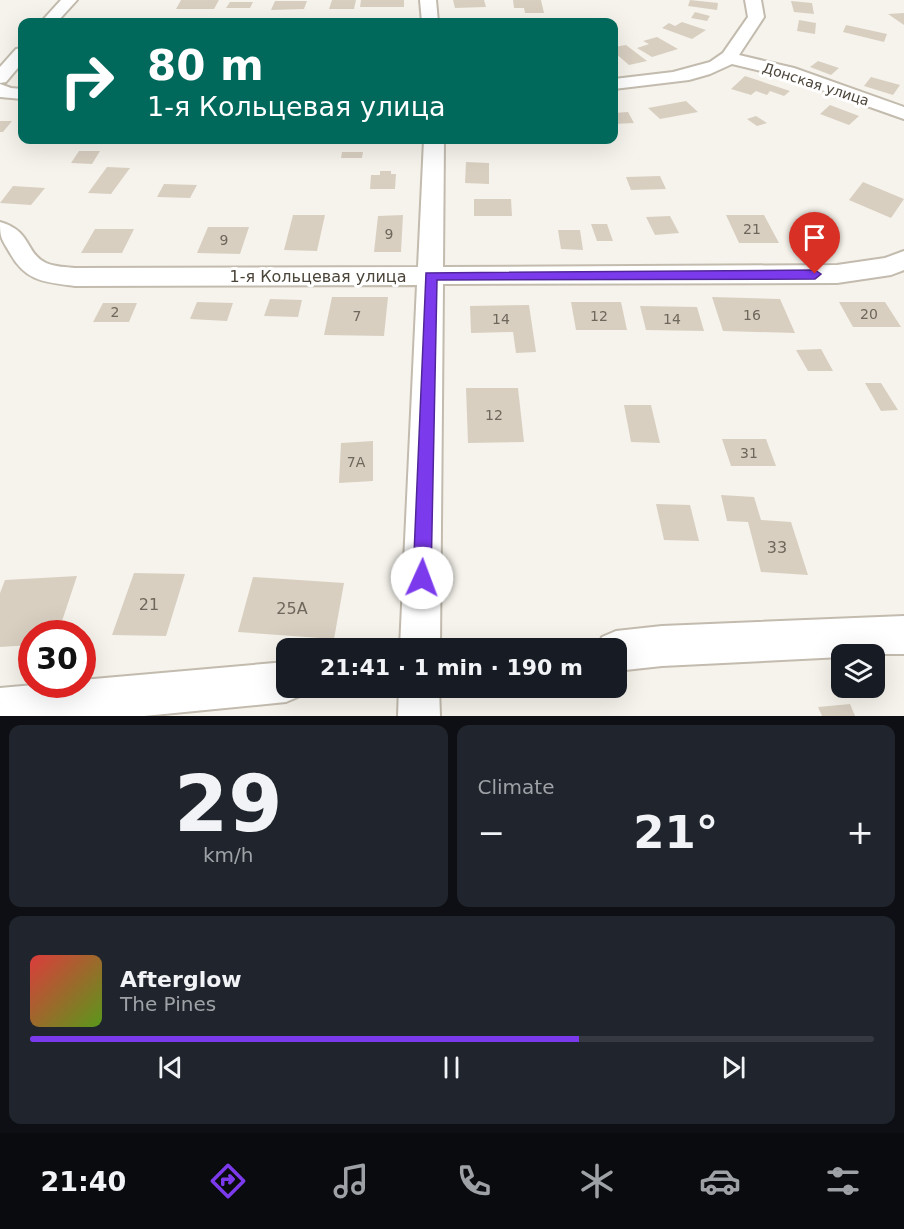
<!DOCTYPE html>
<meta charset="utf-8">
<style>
body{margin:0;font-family:"DejaVu Sans",sans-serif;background:#20242c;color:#f1f3f6;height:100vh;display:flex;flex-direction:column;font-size:22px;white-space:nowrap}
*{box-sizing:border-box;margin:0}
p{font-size:20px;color:#9ea1a6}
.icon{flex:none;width:33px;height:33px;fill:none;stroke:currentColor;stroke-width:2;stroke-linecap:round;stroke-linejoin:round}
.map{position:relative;height:716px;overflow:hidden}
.drawer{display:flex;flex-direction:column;gap:9px;padding:9px;background:#0d0f14;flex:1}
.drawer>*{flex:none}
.banner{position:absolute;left:18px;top:18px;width:600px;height:126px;border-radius:12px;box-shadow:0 6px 24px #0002;background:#00695c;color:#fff;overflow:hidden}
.buttons{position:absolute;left:831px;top:644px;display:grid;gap:12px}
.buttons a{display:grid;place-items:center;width:54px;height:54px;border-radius:12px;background:#171b24;box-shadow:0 6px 24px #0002;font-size:30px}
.speed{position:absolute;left:18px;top:620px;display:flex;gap:12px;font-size:30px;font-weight:700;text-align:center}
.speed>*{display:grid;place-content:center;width:78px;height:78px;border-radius:50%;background:#171b24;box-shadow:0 6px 24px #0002;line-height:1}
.speed .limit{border:9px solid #d22;background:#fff;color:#111}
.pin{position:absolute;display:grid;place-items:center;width:51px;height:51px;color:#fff;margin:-62px -26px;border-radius:50% 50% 50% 0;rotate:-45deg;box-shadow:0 0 6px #0007}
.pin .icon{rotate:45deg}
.me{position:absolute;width:66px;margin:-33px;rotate:2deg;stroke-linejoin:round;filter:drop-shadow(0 0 4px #0008)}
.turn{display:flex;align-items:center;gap:21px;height:126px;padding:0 30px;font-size:27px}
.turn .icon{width:78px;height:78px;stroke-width:2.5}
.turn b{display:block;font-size:42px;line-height:51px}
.big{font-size:45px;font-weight:700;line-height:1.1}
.drawer .tile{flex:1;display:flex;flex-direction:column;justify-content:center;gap:9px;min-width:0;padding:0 21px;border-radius:12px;background:#20242c}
.drawer .dial{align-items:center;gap:0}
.dial b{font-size:78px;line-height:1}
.song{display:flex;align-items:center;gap:18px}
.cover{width:72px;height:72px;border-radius:9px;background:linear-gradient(135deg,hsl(0 70% 55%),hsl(90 70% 35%))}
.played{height:6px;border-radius:3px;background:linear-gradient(90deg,#7c3aed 65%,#363941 65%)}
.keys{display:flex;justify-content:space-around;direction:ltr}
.heat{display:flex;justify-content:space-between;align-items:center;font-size:33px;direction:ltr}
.drawer .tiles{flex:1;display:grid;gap:9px;grid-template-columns:1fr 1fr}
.tile:last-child{grid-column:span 2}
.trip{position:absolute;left:276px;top:638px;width:351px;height:60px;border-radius:12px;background:#171b24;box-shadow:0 6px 24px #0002;font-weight:700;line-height:60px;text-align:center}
.tab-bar{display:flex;height:96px;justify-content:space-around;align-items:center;background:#090b0e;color:#9ea1a6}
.tab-bar .icon{width:42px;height:42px}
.tab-bar .on{color:#7c3aed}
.tab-bar b{font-size:27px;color:#f1f3f6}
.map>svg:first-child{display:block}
</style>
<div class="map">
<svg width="904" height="716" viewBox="0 0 904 716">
<rect width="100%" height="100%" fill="#f6f3ec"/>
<!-- building -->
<g fill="#d8cfc1">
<polygon points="181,0 219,0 214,9 176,9"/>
<polygon points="332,0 356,0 354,9 329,9"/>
<polygon points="361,0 404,0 404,7 360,7"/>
<polygon points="453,0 484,0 486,7 455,8"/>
<polygon points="513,0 541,0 544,13 525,13 524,8 514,8"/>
<polygon points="690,0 718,3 717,10 688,6"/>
<polygon points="275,1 307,1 304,9 271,10"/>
<polygon points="791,1 812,3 814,14 794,12"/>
<polygon points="230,2 253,2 250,8 226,8"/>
<polygon points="695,12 710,16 707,21 691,18"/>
<polygon points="904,13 904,25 888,14"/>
<polygon points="799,20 816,23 815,34 797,31"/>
<polygon points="682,22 706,30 692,39 662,28 669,23 675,26"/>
<polygon points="846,25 887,34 884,42 843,32"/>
<polygon points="657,37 678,49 652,57 637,48 649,44 643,41"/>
<polygon points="626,45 647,61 629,65 614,52 614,47"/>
<polygon points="818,61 839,68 831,75 810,67"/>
<polygon points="745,76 790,91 784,96 770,91 767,95 756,91 751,95 731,89"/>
<polygon points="871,77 900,85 893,95 864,86"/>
<polygon points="686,101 698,112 660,119 648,108"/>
<polygon points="830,105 859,116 849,125 820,114"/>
<polygon points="628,112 634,123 614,124 614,113"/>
<polygon points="756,116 767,123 757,126 747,119"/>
<polygon points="0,121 12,121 3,132 0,132"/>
<polygon points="79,151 100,151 92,164 71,163"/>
<polygon points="342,152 363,152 362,158 341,158"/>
<polygon points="466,162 489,163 489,184 465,183"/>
<polygon points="107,167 130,168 111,194 88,193"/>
<polygon points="380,171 391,171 391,174 396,174 395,189 370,189 371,175 380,175"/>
<polygon points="660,176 666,189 631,190 626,177"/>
<polygon points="863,182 904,199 891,218 849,200"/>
<polygon points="164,184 197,185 190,198 157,197"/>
<polygon points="13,186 45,188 31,205 0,203"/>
<polygon points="474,199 511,199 512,216 474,216"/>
<polygon points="293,215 325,215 317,251 284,250"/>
<polygon points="403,215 401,252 374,252 378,216"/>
<polygon points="726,215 764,215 779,243 739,243"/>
<polygon points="670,216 679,233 655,235 646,217"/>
<polygon points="823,223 838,245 812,246 798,224"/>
<polygon points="591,224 607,224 613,241 597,241"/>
<polygon points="208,227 249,227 240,254 197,253"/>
<polygon points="95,229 134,229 122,253 81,253"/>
<polygon points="558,230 580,230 583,250 561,249"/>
<polygon points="332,297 388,297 384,336 324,335"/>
<polygon points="712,297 780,299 795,333 723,331"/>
<polygon points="270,299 302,300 298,317 264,316"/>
<polygon points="197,302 233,303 227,321 190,319"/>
<polygon points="571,302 621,302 627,330 576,330"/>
<polygon points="839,302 885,302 901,327 853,327"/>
<polygon points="103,303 137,303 129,322 93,322"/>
<polygon points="529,305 536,352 516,353 513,332 471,333 470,306"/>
<polygon points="640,306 697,307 704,331 646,330"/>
<polygon points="821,349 833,371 808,371 796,350"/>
<polygon points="865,383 881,383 898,410 881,411"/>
<polygon points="466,388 518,388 524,442 468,443"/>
<polygon points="624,405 651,405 660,443 631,442"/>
<polygon points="722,439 766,439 776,466 731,466"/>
<polygon points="373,441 373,481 339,483 341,443"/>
<polygon points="721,495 754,497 761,520 791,522 808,575 761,572 748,522 727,521"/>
<polygon points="656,504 690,505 699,541 664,540"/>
<polygon points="134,573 185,574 166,636 112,635"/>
<polygon points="77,576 58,633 32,633 32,645 0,647 0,593 5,580"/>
<polygon points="253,577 344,583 334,639 238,632"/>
<polygon points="850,704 855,716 822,716 818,707"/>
</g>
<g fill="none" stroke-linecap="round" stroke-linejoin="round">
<!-- minor casing -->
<g stroke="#c2bbae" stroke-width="4">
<g id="minor">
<polygon points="61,0 77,0 57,22 41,22"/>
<polygon points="420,0 436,0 438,22 422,22"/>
<polygon points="745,0 761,0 764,17 739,55 794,68 904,107 904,119 782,76 732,64 710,74 689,80 614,89 614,79 673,72 710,62 723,53 748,17"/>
<polygon points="22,48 22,63 6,82 0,83 0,67 16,49"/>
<polygon points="0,84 11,88 22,89 22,99 0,97"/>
<path d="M424,140H444L443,267L837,265L885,258L904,251V270L891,275L837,283L443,284L440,648H400L417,285L75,286C45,282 26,282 10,253C2,239 0,239 0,222C32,231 25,253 46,263C55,267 66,267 75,268L418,267Z"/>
<polygon points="904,616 904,654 842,654 842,657 662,666 616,671 616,648 597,648 602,637 616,631 662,626"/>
<polygon points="286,662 286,687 304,687 300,696 286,702 144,716 0,716 0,688 45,684 82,684 82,680"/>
<polygon points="399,687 439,687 440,716 398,716"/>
</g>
</g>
<!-- minor -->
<use href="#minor" fill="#fff" fill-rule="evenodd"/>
</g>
<!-- route -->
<polygon fill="#7c3aed" stroke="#51269a" stroke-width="1.5" points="815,270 821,274 815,279 437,280 431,578 428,584 422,587 416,584 413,578 426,273"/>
<g text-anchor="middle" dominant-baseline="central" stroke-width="6" stroke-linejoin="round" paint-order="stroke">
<!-- far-street labels -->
<g font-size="14" fill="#4b4439" stroke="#fff">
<text transform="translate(816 84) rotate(18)">Донская улица</text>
</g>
<!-- number labels -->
<g font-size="14" fill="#6e675b">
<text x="752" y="229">21</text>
<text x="389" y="234">9</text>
<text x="224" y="240">9</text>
<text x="115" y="312">2</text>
<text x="869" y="314">20</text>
<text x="752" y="315">16</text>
<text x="357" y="316">7</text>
<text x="599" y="316">12</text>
<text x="501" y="319">14</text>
<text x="672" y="319">14</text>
<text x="494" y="415">12</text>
<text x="749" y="453">31</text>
<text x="356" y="462">7А</text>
</g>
<!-- street labels -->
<g font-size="16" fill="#4b4439" stroke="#fff">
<text x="318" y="276">1-я Кольцевая улица</text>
</g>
<!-- near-number labels -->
<g font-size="16" fill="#6e675b">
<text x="777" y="547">33</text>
<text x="149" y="604">21</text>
<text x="292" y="608">25А</text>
</g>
</g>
</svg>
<div class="buttons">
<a><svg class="icon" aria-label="layers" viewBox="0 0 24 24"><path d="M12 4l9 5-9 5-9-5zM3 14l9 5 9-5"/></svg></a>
</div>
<div class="speed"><div class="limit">30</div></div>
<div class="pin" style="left:815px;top:274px;background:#d93025"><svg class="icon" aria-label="arrive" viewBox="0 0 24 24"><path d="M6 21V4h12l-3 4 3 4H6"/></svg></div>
<svg class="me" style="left:422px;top:578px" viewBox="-20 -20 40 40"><circle r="19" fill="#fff"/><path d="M0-13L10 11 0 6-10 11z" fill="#7c3aed"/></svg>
<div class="trip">21:41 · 1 min · 190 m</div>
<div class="banner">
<div class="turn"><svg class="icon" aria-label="right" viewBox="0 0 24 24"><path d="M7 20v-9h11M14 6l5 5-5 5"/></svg><div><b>80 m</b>1-я Кольцевая улица</div></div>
</div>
</div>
<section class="drawer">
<div class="tiles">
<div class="tile dial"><b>29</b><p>km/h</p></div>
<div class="tile"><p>Climate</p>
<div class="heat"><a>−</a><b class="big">21°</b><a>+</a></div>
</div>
<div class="tile">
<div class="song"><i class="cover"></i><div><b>Afterglow</b><p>The Pines</p></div></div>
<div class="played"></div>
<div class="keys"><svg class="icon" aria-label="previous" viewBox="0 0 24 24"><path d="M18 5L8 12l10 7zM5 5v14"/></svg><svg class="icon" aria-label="pause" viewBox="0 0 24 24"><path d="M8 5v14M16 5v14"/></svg><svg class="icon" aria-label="next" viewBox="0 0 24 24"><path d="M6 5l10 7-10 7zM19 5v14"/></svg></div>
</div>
</div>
</section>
<nav class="tab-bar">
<b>21:40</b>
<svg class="icon on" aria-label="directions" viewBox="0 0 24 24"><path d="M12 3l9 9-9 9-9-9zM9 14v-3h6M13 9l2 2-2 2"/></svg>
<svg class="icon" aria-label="music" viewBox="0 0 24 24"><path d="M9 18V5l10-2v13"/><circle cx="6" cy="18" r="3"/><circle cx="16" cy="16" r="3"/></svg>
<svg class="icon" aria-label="phone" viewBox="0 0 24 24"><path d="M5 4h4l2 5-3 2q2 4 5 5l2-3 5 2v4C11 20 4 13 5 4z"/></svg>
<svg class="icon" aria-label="climate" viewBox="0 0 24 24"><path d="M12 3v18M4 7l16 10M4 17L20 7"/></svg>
<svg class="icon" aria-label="car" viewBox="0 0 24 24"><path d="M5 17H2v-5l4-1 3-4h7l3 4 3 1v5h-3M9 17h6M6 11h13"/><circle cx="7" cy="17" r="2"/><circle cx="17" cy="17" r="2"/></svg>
<svg class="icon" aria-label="filters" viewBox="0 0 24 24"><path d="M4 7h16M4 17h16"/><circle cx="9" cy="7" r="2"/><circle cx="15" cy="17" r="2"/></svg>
</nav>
